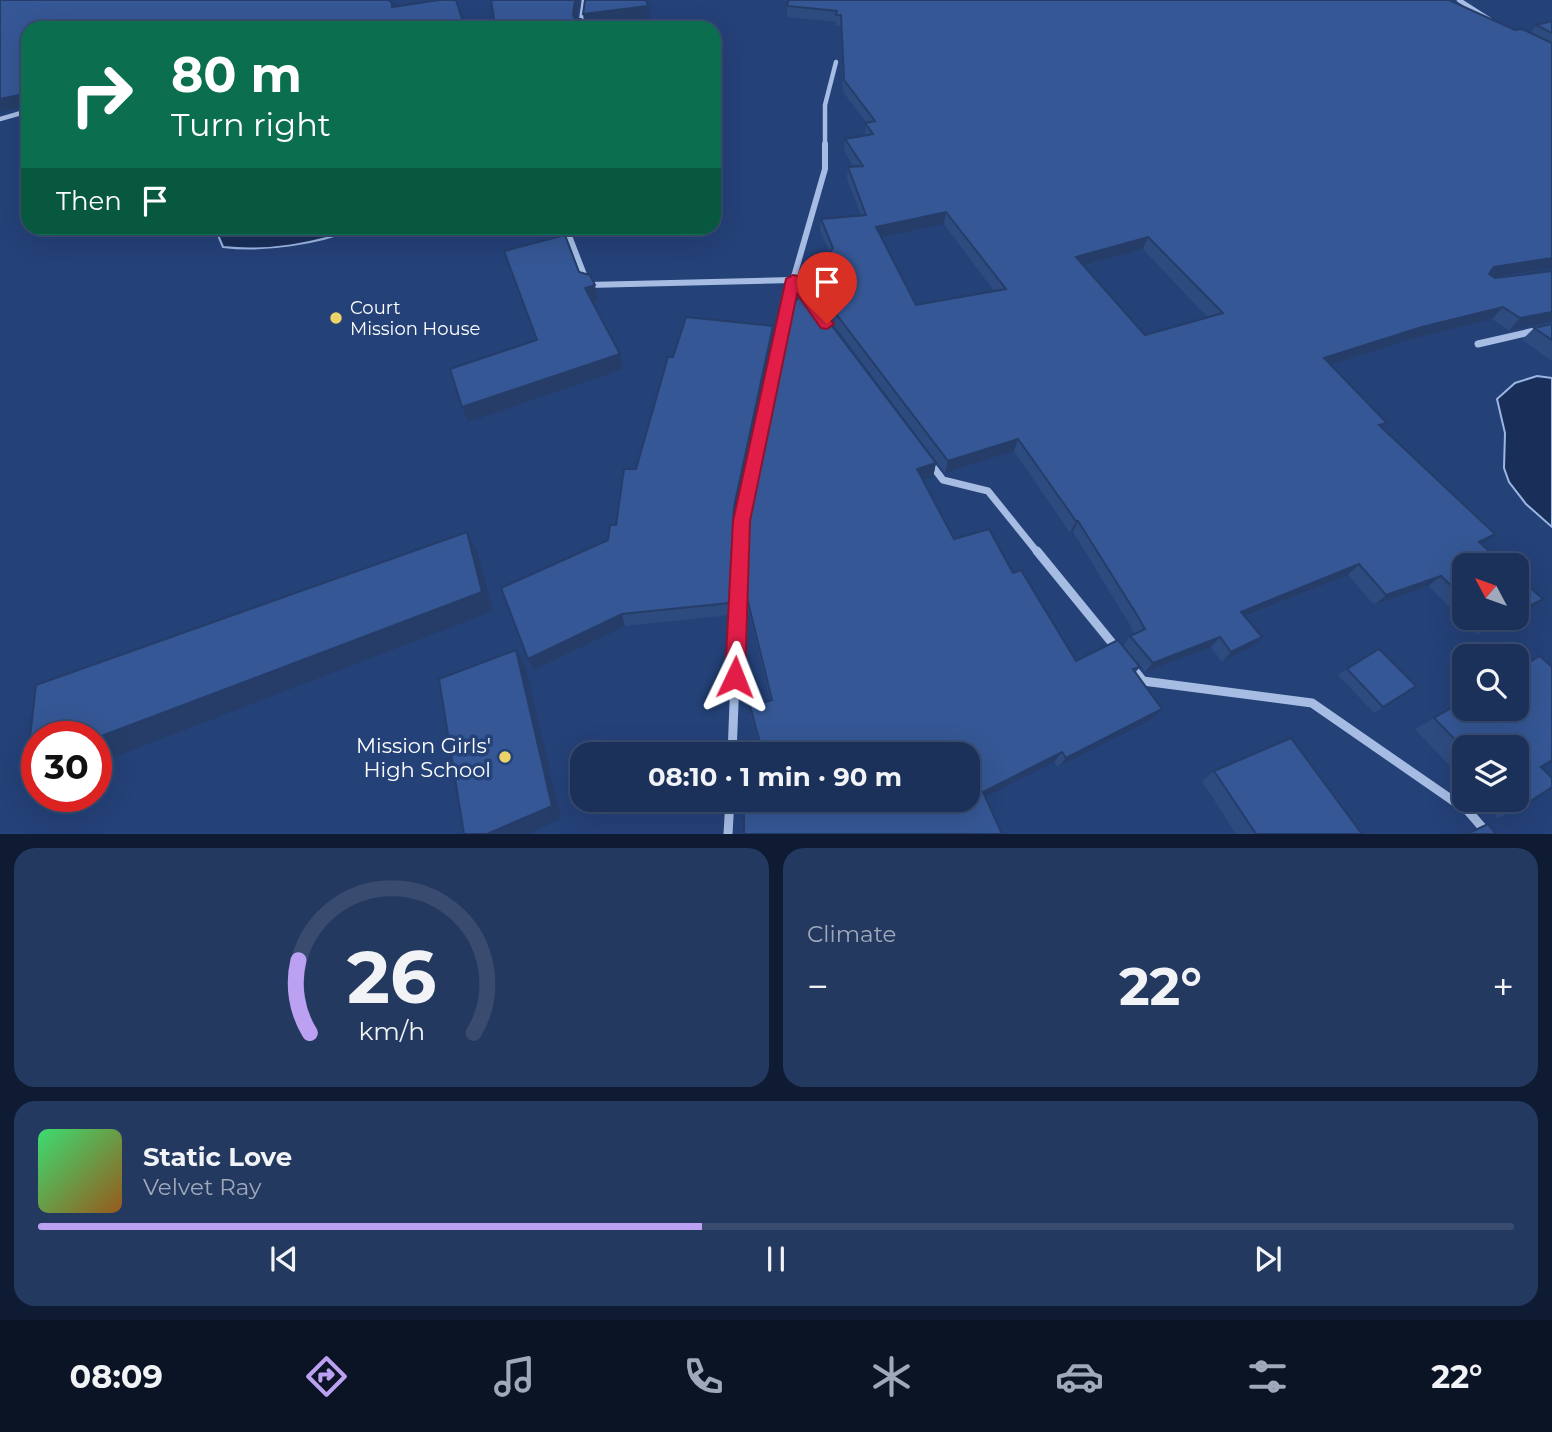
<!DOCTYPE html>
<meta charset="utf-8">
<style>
body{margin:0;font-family:Montserrat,sans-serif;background:#243960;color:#f1f3f6;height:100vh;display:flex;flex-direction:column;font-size:26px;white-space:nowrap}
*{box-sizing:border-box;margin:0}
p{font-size:23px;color:#a0a9bb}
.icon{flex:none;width:38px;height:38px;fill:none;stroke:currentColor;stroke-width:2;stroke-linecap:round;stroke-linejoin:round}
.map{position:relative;height:834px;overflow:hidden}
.sheet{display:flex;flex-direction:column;gap:14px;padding:14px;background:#0f1b32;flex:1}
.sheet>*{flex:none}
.top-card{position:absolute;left:21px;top:21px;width:700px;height:214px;border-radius:21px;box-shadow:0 7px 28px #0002,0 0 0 2px #394c70;background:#0b6e4f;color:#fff;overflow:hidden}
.needle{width:46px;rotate:311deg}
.tools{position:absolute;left:1452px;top:553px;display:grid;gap:14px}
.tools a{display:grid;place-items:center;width:77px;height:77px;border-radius:14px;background:#1b315a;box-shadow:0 7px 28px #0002,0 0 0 2px #394c70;font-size:35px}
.speed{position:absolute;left:21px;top:721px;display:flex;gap:14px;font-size:35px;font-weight:700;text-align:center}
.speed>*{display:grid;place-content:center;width:91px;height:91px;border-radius:50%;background:#1b315a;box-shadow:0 7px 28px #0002,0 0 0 2px #394c70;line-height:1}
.speed .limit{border:10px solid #d22;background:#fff;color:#111}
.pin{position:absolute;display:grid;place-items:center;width:60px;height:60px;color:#fff;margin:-72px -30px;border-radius:50% 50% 50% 0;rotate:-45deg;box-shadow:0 0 7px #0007}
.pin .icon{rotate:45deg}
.me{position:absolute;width:77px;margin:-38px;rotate:2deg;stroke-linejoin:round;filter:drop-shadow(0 0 5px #0008)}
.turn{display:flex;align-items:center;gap:24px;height:147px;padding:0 35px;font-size:32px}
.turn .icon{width:91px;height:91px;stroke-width:2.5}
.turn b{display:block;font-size:49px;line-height:60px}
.then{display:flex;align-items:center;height:66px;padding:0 35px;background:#0003;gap:14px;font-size:26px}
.big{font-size:52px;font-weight:700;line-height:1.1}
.sheet .widget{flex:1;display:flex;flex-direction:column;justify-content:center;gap:10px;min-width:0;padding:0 24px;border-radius:21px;background:#243960}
.sheet .dial{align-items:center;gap:0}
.dial svg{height:182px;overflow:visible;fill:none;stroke:#394c70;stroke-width:7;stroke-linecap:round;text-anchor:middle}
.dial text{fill:#f1f3f6;stroke:none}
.song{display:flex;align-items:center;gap:21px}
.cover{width:84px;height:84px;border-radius:10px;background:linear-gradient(135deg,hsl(140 70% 55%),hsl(30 70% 35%))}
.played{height:7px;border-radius:4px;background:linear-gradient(90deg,#bca0f2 45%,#394c70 45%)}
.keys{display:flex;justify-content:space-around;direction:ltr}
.heat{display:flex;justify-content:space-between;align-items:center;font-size:38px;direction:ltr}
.sheet .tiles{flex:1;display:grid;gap:14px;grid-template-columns:1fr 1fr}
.widget:last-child{grid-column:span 2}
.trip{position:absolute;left:570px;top:742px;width:410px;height:70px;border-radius:21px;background:#1b315a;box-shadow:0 7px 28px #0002,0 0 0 2px #394c70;font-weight:700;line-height:70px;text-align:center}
.menu{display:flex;height:112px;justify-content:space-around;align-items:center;background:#0b1424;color:#a0a9bb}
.menu .icon{width:49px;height:49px}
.menu .active{color:#bca0f2}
.menu b{font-size:32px;color:#f1f3f6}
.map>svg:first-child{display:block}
</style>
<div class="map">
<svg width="1552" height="834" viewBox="0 0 1552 834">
<rect width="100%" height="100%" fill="#244178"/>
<!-- water -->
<g fill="#192e59" stroke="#9ab6e4" stroke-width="2">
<path d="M215,228H358C316,244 266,252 223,247Z"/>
<polygon points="1537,376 1552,378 1552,527 1526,504 1509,482 1504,468 1505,433 1497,399 1515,383"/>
</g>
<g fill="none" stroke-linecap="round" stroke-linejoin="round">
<!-- street-far3 -->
<g stroke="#a6bce3" stroke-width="4.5">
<polyline points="1459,0 1490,20"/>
<polyline points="580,28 584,0"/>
<polyline points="0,119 28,111"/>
<polyline points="825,146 825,105 836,62"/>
</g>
<!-- street-far2 -->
<g stroke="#a6bce3" stroke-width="6">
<polyline points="566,228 588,285 793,280 783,327"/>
<polyline points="808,299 793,280 825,169 825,144"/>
</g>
<!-- street-far1 -->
<g stroke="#a6bce3" stroke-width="7">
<polyline points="1478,344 1552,327"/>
<polyline points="930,463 943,480 988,491 1038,553"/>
<polyline points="740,553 741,521 783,325"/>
</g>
<!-- street -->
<g stroke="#a6bce3" stroke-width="9">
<polyline points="1037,551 1117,649"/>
<polyline points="1131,666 1143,681 1312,703 1468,811 1488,834"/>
<polyline points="732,754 740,551"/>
<polyline points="728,834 730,800"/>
</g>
</g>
<!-- wall -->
<g fill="#2e4b80" fill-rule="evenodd">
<path d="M787,6L1515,30L1531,33L1536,25L1552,21V268L1494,278H1495L1552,271V321L1509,331L1492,319L1412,339L1331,365L1382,429L1482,545L1465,565V618H1512L1478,635L1428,586L1374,605L1348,575L1245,617L1252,647L1222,662L1211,647L1145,672L1123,646L1130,636L1134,634L1130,625L1073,532L1070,533L1014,451L945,473L810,293L811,281L830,253L820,231L821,219L861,215L847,179L848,167H854L844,151L845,139L865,135L866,122L843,92L841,26H836V22L787,17ZM944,224L994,291L916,305L882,238ZM1143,249L1208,318L1145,335L1084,266Z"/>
<polygon points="504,251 579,272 598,301 593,303 623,369 469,422 536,341"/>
<polygon points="1552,324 1552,361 1522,340 1534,328"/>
<polygon points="773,326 773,340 735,520 730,615 625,626 534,670 616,525 636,469 673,357"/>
<polygon points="936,463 933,477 923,480 954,539 1013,573 1076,661 1140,667 1135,673 1153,719 1058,767 1054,762 744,834 968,754 761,754 751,716 750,706 770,700 749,613 745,614 744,602"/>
<polygon points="1347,669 1416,686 1374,713 1338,675"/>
<polygon points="1465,700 1541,767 1520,808 1498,818 1481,800 1517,800 1465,747 1465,782 1415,729"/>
<polygon points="1214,771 1362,834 1236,834 1202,781"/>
</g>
<!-- shaded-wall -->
<g fill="#253d68">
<polygon points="575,0 579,0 576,25 582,24 583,28 552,28 573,15"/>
<polygon points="648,6 650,18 585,27 583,14"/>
<polygon points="529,21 530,28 495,28 495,25"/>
<polygon points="310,25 312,28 297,28"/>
<polygon points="28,93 28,105 0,112 0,99"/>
<polygon points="946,212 944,224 875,239 876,227"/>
<polygon points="1148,237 1143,249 1072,269 1076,257"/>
<polygon points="1552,258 1552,268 1483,279 1494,267"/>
<polygon points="595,285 598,301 589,304 585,288"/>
<polygon points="1503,307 1492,319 1412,339 1315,370 1324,358 1422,327"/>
<polygon points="1552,312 1552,321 1509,331 1520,318"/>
<polygon points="773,326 773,340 735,520 730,615 729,603 734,507"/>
<polygon points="620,354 623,369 469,422 462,407"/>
<polygon points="1018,439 1014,451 945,473 948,461"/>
<polygon points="936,463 933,477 914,483 917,469"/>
<polygon points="1076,521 1078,521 1073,532 1070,533"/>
<polygon points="467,532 477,551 493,611 96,764 96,738"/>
<polygon points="1495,534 1482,545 1479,542"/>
<polygon points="1359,564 1348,575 1231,622 1241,612"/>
<polygon points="1441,576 1428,586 1374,605 1386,595"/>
<polygon points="1543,599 1528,610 1517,615 1517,613"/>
<polygon points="622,614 625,626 534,670 528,659"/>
<polygon points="1507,618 1512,618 1478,635 1492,625"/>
<polygon points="1220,637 1211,647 1145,672 1153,663"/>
<polygon points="1262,637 1252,647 1222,662 1231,652"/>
<polygon points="516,650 526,668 561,819 528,834 487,834"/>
<polygon points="1162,709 1153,719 1058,767 1066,758"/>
<polygon points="1062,752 1054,762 978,801 983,792"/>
<polygon points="37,761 37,769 27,764"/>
</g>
<!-- building -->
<g fill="#355795" stroke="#253d68" stroke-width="2" fill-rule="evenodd">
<polygon points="0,0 389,0 392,3 392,7 439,0 456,0 465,28 311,28 310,25 297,28 28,28 28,93 0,99"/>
<polygon points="491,0 575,0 573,15 575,19 581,19 582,24 552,28 530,28 529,21 495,25"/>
<polygon points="585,0 646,0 648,6 583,14"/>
<path d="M789,0H1449L1515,30L1522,29L1552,43V258L1494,267L1489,274L1495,278L1552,271V312L1520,318L1503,307L1422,327L1324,358L1387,423L1379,425L1495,534L1479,542L1505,565H1465V599L1441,576L1386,595L1359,564L1241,612L1262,637L1231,652L1220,637L1153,663L1130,636L1145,629L1137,615L1078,521H1076L1018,439L948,461L811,281L833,248L821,219L866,215L848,167L863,166L845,139L873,134L865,123L875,121L844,80L841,15H836L837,11L787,6ZM946,212L1006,289L916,305L876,227ZM1148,237L1223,313L1145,335L1076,257Z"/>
<polygon points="1552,21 1552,33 1536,25"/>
<polygon points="565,235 579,272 590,275 595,285 585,288 620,354 462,407 450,369 537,340 504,251"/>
<polygon points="804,289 936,463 917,469 954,539 989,529 1013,573 1021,570 1076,661 1118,640 1140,667 1133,669 1162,709 1066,758 1062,752 983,792 1002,834 744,834 744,800 968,800 968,754 763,754 750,706 772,700 748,602 744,602 746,509 790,310"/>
<polygon points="686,317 773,326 734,507 729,603 622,614 528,659 501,588 608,540 610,525 616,525 624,469 636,469 668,357 673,357"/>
<polygon points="1552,324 1552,340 1534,328"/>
<polygon points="467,532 482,592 96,738 96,737 37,737 37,761 27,764 36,685"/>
<polygon points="1517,576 1543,599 1517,613"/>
<polygon points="1485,618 1507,618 1492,625"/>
<polygon points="1379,649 1416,686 1383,707 1347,669"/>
<polygon points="516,650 552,806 487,834 464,834 439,679"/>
<polygon points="1540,656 1552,667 1552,760 1541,767 1552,778 1552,787 1520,808 1512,800 1517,800 1517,747 1465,747 1465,750 1434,718 1465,700 1465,709 1517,709 1517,669"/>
<polygon points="1291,738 1362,834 1256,834 1214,771"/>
<polygon points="1488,824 1496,834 1467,834"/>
</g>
<!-- route -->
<polygon fill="#e11d48" stroke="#92132f" stroke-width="2" points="793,275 798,276 834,324 827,329 821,328 797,294 750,521 745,677 742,683 735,686 728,683 725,677 733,521 786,279"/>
<!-- markers -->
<g fill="#edd36a" stroke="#244178" stroke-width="2.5">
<circle cx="336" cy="318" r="7"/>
<circle cx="505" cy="757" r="7"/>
</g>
<g text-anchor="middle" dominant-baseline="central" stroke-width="7" stroke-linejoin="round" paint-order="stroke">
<!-- poi labels -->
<g font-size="18" fill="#fff" stroke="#244178" text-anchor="start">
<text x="350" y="308">Court<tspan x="350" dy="21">Mission House</tspan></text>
</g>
<!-- near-poi labels -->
<g font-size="21" fill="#fff" stroke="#244178" text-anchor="end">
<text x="491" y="745">Mission Girls'<tspan x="491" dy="24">High School</tspan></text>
</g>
</g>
</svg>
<div class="tools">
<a><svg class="needle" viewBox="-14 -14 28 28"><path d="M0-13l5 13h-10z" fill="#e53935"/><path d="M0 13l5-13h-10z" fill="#a0a9bb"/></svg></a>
<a><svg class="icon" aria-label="search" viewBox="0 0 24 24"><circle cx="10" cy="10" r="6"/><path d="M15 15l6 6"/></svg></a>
<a><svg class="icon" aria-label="layers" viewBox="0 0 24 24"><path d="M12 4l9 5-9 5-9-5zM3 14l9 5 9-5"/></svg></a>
</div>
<div class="speed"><div class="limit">30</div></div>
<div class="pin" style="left:827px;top:324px;background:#d93025"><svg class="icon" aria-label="arrive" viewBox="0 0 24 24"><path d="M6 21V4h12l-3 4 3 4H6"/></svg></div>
<svg class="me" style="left:735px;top:677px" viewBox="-20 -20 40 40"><path d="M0-17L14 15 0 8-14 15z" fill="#e11d48" stroke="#fff" stroke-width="4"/></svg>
<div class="trip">08:10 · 1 min · 90 m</div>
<div class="top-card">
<div class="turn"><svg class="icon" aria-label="right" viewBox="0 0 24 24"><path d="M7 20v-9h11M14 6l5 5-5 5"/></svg><div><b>80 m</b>Turn right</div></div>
<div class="then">Then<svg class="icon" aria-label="arrive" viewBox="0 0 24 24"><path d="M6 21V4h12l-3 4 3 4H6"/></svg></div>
</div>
</div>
<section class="sheet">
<div class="tiles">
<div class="widget dial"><svg viewBox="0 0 100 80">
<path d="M14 69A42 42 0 1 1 86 69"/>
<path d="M14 69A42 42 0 0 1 9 37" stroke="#bca0f2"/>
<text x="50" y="56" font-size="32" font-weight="700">26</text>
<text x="50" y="72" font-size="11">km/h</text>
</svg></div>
<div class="widget"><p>Climate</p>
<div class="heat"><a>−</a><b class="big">22°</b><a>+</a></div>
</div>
<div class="widget">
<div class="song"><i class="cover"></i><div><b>Static Love</b><p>Velvet Ray</p></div></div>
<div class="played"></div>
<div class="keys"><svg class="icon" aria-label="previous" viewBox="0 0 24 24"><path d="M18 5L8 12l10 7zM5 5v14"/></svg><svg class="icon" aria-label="pause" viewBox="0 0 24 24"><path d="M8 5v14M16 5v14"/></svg><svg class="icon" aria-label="next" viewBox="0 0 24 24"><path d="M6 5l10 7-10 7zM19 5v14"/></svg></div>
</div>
</div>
</section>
<nav class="menu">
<b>08:09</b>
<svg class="icon active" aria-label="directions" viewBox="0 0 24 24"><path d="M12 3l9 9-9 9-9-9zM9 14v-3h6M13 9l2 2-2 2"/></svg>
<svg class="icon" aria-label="music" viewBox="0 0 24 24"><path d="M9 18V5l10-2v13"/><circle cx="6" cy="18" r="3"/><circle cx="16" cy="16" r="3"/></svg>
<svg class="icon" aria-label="phone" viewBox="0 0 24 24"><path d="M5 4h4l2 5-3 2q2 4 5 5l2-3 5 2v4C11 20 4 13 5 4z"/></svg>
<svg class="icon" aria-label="climate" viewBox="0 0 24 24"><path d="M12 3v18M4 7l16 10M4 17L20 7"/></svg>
<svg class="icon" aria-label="car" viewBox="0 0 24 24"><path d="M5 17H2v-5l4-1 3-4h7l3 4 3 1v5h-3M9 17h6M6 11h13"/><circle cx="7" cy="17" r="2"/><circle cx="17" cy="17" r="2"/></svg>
<svg class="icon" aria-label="filters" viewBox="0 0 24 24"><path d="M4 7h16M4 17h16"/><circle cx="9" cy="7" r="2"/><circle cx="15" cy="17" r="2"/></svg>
<b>22°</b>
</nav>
